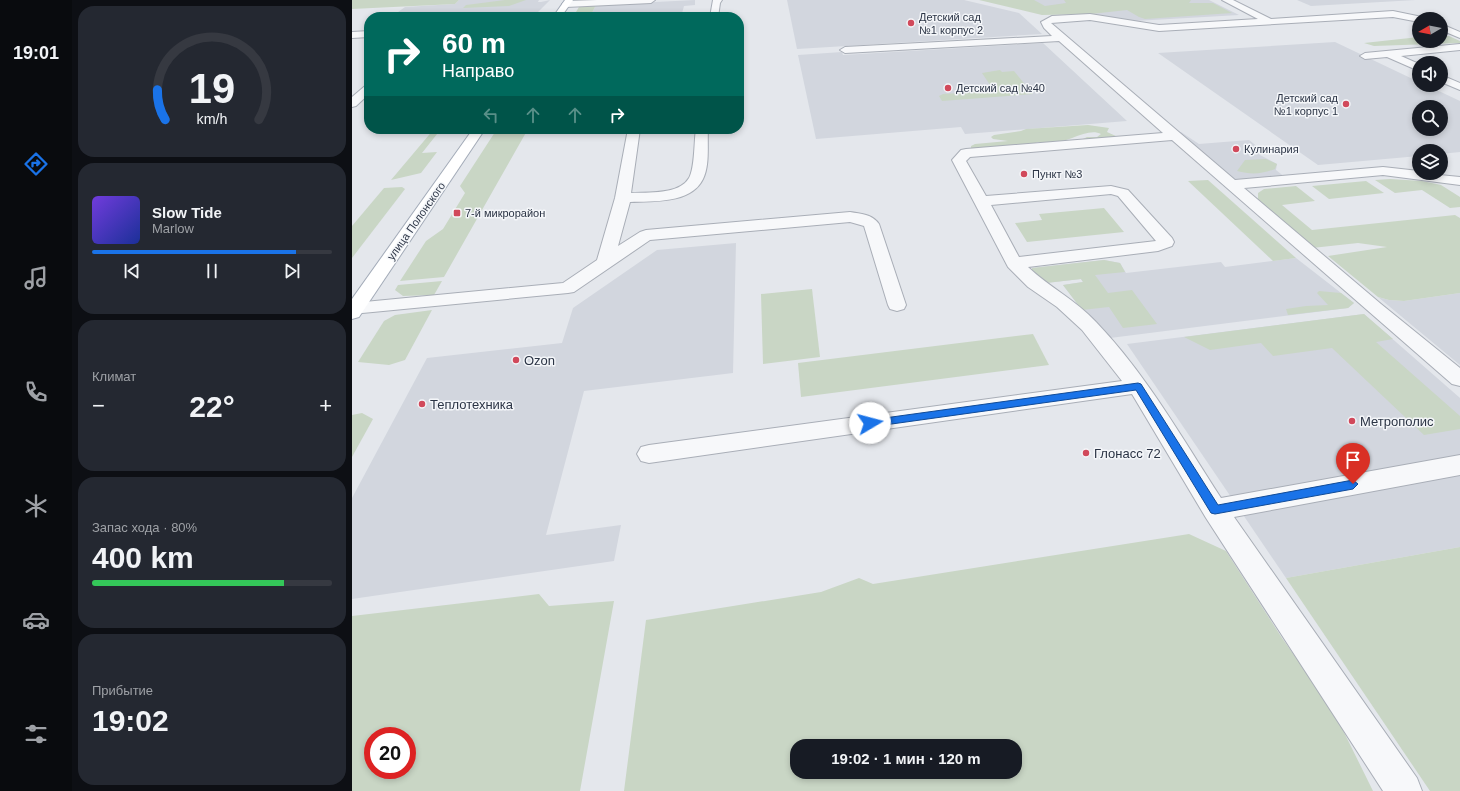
<!DOCTYPE html>
<html lang="ru">
<meta charset="utf-8">
<style>
body{margin:0;font-family:Helvetica,sans-serif;background:#242831;color:#f1f3f6;height:100vh;display:flex;flex-direction:column;font-size:15px;white-space:nowrap}
*{box-sizing:border-box;margin:0}
p{font-size:13px;color:#9ea1a6}
.icon{flex:none;width:22px;height:22px;fill:none;stroke:currentColor;stroke-width:2;stroke-linecap:round;stroke-linejoin:round}
.map{position:relative;flex:1;overflow:hidden}
.details{display:flex;flex-direction:column;gap:6px;padding:6px;background:#0d0f14;width:280px}
.details>*{flex:none}
.hud{position:absolute;left:12px;top:12px;width:380px;height:122px;border-radius:16px;box-shadow:0 2px 6px #0003;background:#00695c;color:#fff;overflow:hidden}
.needle{width:26px;rotate:260deg}
.buttons{position:absolute;left:1060px;top:12px;display:grid;gap:8px}
.buttons a{display:grid;place-items:center;width:36px;height:36px;border-radius:50%;background:#171b24;box-shadow:0 2px 6px #0003;font-size:20px}
.speed{position:absolute;left:12px;top:727px;display:flex;gap:8px;font-size:20px;font-weight:700;text-align:center}
.speed>*{display:grid;place-content:center;width:52px;height:52px;border-radius:50%;background:#171b24;box-shadow:0 2px 6px #0003;line-height:1}
.speed .limit{border:6px solid #d22;background:#fff;color:#111}
.pin{position:absolute;display:grid;place-items:center;width:34px;height:34px;color:#fff;margin:-41px -17px;border-radius:50% 50% 50% 0;rotate:-45deg;box-shadow:0 0 4px #0007}
.pin .icon{rotate:45deg}
.me{position:absolute;width:44px;margin:-22px;rotate:82deg;stroke-linejoin:round;filter:drop-shadow(0 0 3px #0008)}
.turn{display:flex;align-items:center;gap:14px;height:84px;padding:0 12px;font-size:18px}
.turn .icon{width:52px;height:52px;stroke-width:2.5}
.turn b{display:block;font-size:28px;line-height:34px}
.lanes{display:flex;align-items:center;height:38px;padding:0 12px;background:#0003;justify-content:center;gap:20px;direction:ltr}
.lanes .off{opacity:.35}
.big{font-size:30px;font-weight:700;line-height:1.1}
.details .tile{flex:1;display:flex;flex-direction:column;justify-content:center;gap:6px;min-width:0;padding:0 14px;border-radius:16px;background:#242831}
.details .dial{align-items:center;gap:0}
.dial svg{height:104px;overflow:visible;fill:none;stroke:#363941;stroke-width:7;stroke-linecap:round;text-anchor:middle}
.dial text{fill:#f1f3f6;stroke:none}
.song{display:flex;align-items:center;gap:12px}
.cover{width:48px;height:48px;border-radius:6px;background:linear-gradient(135deg,hsl(260 70% 55%),hsl(230 70% 35%))}
.played{height:4px;border-radius:2px;background:linear-gradient(90deg,#1a73e8 85%,#363941 85%)}
.keys{display:flex;justify-content:space-around;direction:ltr}
.heat{display:flex;justify-content:space-between;align-items:center;font-size:22px;direction:ltr}
.charge{height:6px;border-radius:3px;background:linear-gradient(90deg,#34c759 80%,#363941 0)}
.trip{position:absolute;left:438px;top:739px;width:232px;height:40px;border-radius:16px;background:#171b24;box-shadow:0 2px 6px #0003;font-weight:700;line-height:40px;text-align:center}
main{display:flex;flex:1;min-height:0}
.tabs{display:flex;flex-direction:column;width:72px;justify-content:space-around;align-items:center;background:#090b0e;color:#9ea1a6}
.tabs .icon{width:28px;height:28px}
.tabs .selected{color:#1a73e8}
.tabs b{font-size:18px;color:#f1f3f6}
.map>svg:first-child{display:block}
</style>
<main>
<nav class="tabs">
<b>19:01</b>
<svg class="icon selected" aria-label="directions" viewBox="0 0 24 24"><path d="M12 3l9 9-9 9-9-9zM9 14v-3h6M13 9l2 2-2 2"/></svg>
<svg class="icon" aria-label="music" viewBox="0 0 24 24"><path d="M9 18V5l10-2v13"/><circle cx="6" cy="18" r="3"/><circle cx="16" cy="16" r="3"/></svg>
<svg class="icon" aria-label="phone" viewBox="0 0 24 24"><path d="M5 4h4l2 5-3 2q2 4 5 5l2-3 5 2v4C11 20 4 13 5 4z"/></svg>
<svg class="icon" aria-label="climate" viewBox="0 0 24 24"><path d="M12 3v18M4 7l16 10M4 17L20 7"/></svg>
<svg class="icon" aria-label="car" viewBox="0 0 24 24"><path d="M5 17H2v-5l4-1 3-4h7l3 4 3 1v5h-3M9 17h6M6 11h13"/><circle cx="7" cy="17" r="2"/><circle cx="17" cy="17" r="2"/></svg>
<svg class="icon" aria-label="filters" viewBox="0 0 24 24"><path d="M4 7h16M4 17h16"/><circle cx="9" cy="7" r="2"/><circle cx="15" cy="17" r="2"/></svg>
</nav>
<section class="details">
<div class="tile dial"><svg viewBox="0 0 100 80">
<path d="M14 69A42 42 0 1 1 86 69"/>
<path d="M14 69A42 42 0 0 1 8 46" stroke="#1a73e8"/>
<text x="50" y="56" font-size="32" font-weight="700">19</text>
<text x="50" y="72" font-size="11">km/h</text>
</svg></div>
<div class="tile">
<div class="song"><i class="cover"></i><div><b>Slow Tide</b><p>Marlow</p></div></div>
<div class="played"></div>
<div class="keys"><svg class="icon" aria-label="previous" viewBox="0 0 24 24"><path d="M18 5L8 12l10 7zM5 5v14"/></svg><svg class="icon" aria-label="pause" viewBox="0 0 24 24"><path d="M8 5v14M16 5v14"/></svg><svg class="icon" aria-label="next" viewBox="0 0 24 24"><path d="M6 5l10 7-10 7zM19 5v14"/></svg></div>
</div>
<div class="tile"><p>Климат</p>
<div class="heat"><a>−</a><b class="big">22°</b><a>+</a></div>
</div>
<div class="tile"><p>Запас хода · 80%</p><b class="big">400 km</b><div class="charge"></div></div>
<div class="tile"><p>Прибытие</p><b class="big">19:02</b></div>
</section>
<div class="map">
<svg width="1108" height="791" viewBox="0 0 1108 791">
<rect width="100%" height="100%" fill="#e4e7ec"/>
<!-- built -->
<g fill="#d2d6de" fill-rule="evenodd">
<polygon points="107,0 187,0 186,2 189,2 198,0 184,14 186,17 130,17 131,15 39,17 53,7 103,4"/>
<polygon points="343,0 343,5 332,6 329,17 238,17 244,5"/>
<polygon points="435,0 612,0 667,13 690,34 445,49"/>
<polygon points="630,0 857,0 887,15 783,21 731,12"/>
<polygon points="945,0 1064,0 959,6"/>
<path d="M983,42L1067,82V85H1074L1108,101V152L1089,154V151H1067V156L966,165L806,53ZM1067,107H1089V129H1067Z"/>
<polygon points="691,43 775,121 613,134 609,127 464,139 446,55 490,52 491,55"/>
<polygon points="829,132 847,144 897,140 915,154 908,155 925,164 924,170 934,178 884,181 824,133"/>
<polygon points="384,243 381,373 232,391 194,535 269,525 262,561 0,599 0,498 75,358 210,343 221,308 305,250"/>
<polygon points="944,258 1002,303 996,308 758,338 730,310 711,285 731,282 729,279 694,283 680,268 752,260 768,263 774,273 869,262 873,267"/>
<polygon points="1108,293 1108,365 1026,297 1037,300 1052,301"/>
<polygon points="1012,314 1108,398 1108,547 934,578 775,344"/>
</g>
<!-- green -->
<g fill="#c9d6c5" fill-rule="evenodd">
<polygon points="0,0 107,0 103,4 0,9"/>
<polygon points="153,0 174,0 157,6 111,8 114,5"/>
<polygon points="627,0 682,0 693,6 714,3 712,0 839,0 837,3 861,3 880,13 793,19 787,17 775,10 739,14 690,15"/>
<polygon points="244,5 238,17 221,17 227,7"/>
<polygon points="1089,36 1097,36 1108,41 1108,43 1022,46 1012,43 1067,37 1067,41 1089,41"/>
<polygon points="648,70 650,72 662,71 681,94 590,101 587,96 591,94 642,91 630,73"/>
<path d="M736,125L757,128L755,132L766,137L731,139L735,137H745L749,134C733,126 709,150 686,142L674,147H664L666,144L642,148L619,149V146L623,144L656,141L641,139L639,137L642,135L669,131L674,129Z"/>
<polygon points="82,129 89,129 70,153 85,152 69,173 39,180"/>
<polygon points="145,129 176,129 92,277 48,281 74,241 91,229 113,193 108,186"/>
<path d="M914,159L925,164L923,169C909,174 900,175 885,171L893,160Z"/>
<polygon points="1038,179 1070,181 1089,185 1108,197 1108,207 1098,208 1070,190 1043,193 1023,180"/>
<polygon points="856,180 944,258 921,261 836,181"/>
<polygon points="1014,181 1032,193 977,199 960,186"/>
<polygon points="944,186 963,201 930,205 960,230 1103,215 1108,218 1108,293 1052,301 1037,300 1026,297 976,256 1035,247 1006,243 960,248 906,200 906,193 912,189"/>
<polygon points="50,187 53,189 0,258 0,226 32,188"/>
<polygon points="752,208 772,232 675,242 663,223 690,220 687,214"/>
<polygon points="752,260 768,263 773,272 743,275 756,293 780,290 805,324 771,328 757,307 730,310 711,285 731,282 729,279 694,283 680,273 680,268"/>
<polygon points="90,281 82,295 51,296 43,290 46,285"/>
<polygon points="460,289 468,357 411,364 409,294"/>
<polygon points="967,291 989,293 1002,303 996,308 936,315 934,309 954,306 976,305 965,293"/>
<polygon points="80,310 53,360 37,365 6,362 32,321 43,315"/>
<polygon points="1012,314 1041,339 1024,342 1108,416 1108,429 1072,435 980,348 921,356 909,343 858,350 832,337"/>
<polygon points="681,334 697,365 449,397 446,363"/>
<polygon points="10,413 21,419 0,457 0,415"/>
<path d="M837,534L874,551L930,638L981,710L1021,791H272L294,620L469,592L507,578L521,584ZM445,746H663V772H445Z"/>
<polygon points="1108,547 1108,791 1078,791 934,578"/>
<path d="M187,594L197,606L262,601L228,791H0V616ZM21,736H55V770H21Z"/>
</g>
<g fill="none" stroke-linecap="round" stroke-linejoin="round">
<!-- minor casing -->
<g stroke="#a9aeb7" stroke-width="2">
<g id="minor">
<polygon points="245,0 303,0 299,3 214,7 210,4 214,1"/>
<polygon points="361,0 370,0 368,3 366,17 358,17"/>
<path d="M870,0H881L919,19L1041,11L1070,17L1072,19H1067V22L1041,17L807,31L738,20L699,23L883,180L1031,167L1067,171V173L1108,177V185L1031,175L892,188L1029,304L1108,368V386L1100,384L820,140L618,157L614,161L634,196L759,186L776,190L820,238L822,242L820,246L806,251L676,267C697,287 724,300 744,322C794,374 830,438 869,498L1108,455V475L882,517L1065,778L1070,791H1031L854,518L780,394L297,463L289,461L285,454L289,447L297,445L770,381L730,330L705,307L676,287L656,267L600,160L609,150L614,149L811,133L707,41L493,53L488,50L493,47L700,36L692,28L689,22L700,16L738,14L807,25L906,19ZM759,194L766,196L804,241L667,257L639,205Z"/>
<polygon points="1089,24 1108,32 1108,38 1089,30"/>
<polygon points="17,31 17,37 0,38 0,32"/>
<polygon points="1108,44 1108,50 1049,56 1067,64 1067,71 1035,57 1013,59 1008,56 1013,53"/>
<polygon points="1089,75 1108,83 1108,90 1089,82"/>
<polygon points="17,85 17,94 4,106 0,107 0,97 13,86"/>
<path d="M276,129H288L279,193C296,192 327,195 337,178C343,168 342,141 344,129H356C355,144 358,165 351,179C339,204 300,201 278,202L266,246L288,232L294,230L498,212C509,214 520,214 527,224L554,305L552,309L545,311L538,309L536,305L512,226L498,222L298,240L222,292L216,293L0,314V304L2,303L211,283L245,260L263,198Z"/>
</g>
</g>
<!-- major casing -->
<g stroke="#a3abb8" stroke-width="2">
<g id="major">
<polygon points="213,0 221,0 209,17 201,17"/>
<polygon points="121,129 133,129 7,317 0,319 0,299"/>
</g>
</g>
<!-- minor -->
<use href="#minor" fill="#f7f8fa" fill-rule="evenodd"/>
<!-- major -->
<use href="#major" fill="#fff" fill-rule="evenodd"/>
</g>
<!-- route -->
<polygon fill="#1a73e8" stroke="#114b97" points="786,383 789,384 866,505 1001,480 1006,484 1001,489 863,514 859,513 784,390 518,427 513,423 518,420"/>
<!-- markers -->
<g fill="#d1495b" stroke="#f4f6f9" stroke-width="1.5">
<circle cx="559" cy="23" r="4"/>
<circle cx="596" cy="88" r="4"/>
<circle cx="994" cy="104" r="4"/>
<circle cx="884" cy="149" r="4"/>
<circle cx="672" cy="174" r="4"/>
<rect x="101" y="209" width="8" height="8" rx="2"/>
<circle cx="164" cy="360" r="4"/>
<circle cx="70" cy="404" r="4"/>
<circle cx="1000" cy="421" r="4"/>
<circle cx="734" cy="453" r="4"/>
</g>
<g text-anchor="middle" dominant-baseline="central" stroke-width="3" stroke-linejoin="round" paint-order="stroke">
<!-- far-poi labels -->
<g font-size="11" fill="#2b3445" stroke="#f4f6f9" text-anchor="start">
<text x="567" y="17">Детский сад<tspan x="567" dy="13">№1 корпус 2</tspan></text>
<text x="604" y="88">Детский сад №40</text>
<text x="986" y="98" text-anchor="end">Детский сад<tspan x="986" dy="13">№1 корпус 1</tspan></text>
<text x="892" y="149">Кулинария</text>
<text x="680" y="174">Пункт №3</text>
<text x="113" y="213">7-й микрорайон</text>
</g>
<!-- far-street labels -->
<g font-size="11" fill="#2b3445" stroke="#f4f6f9">
<text transform="translate(64 221) rotate(-55)">улица Полонского</text>
</g>
<!-- poi labels -->
<g font-size="13" fill="#2b3445" stroke="#f4f6f9" text-anchor="start">
<text x="172" y="360">Ozon</text>
<text x="78" y="404">Теплотехника</text>
<text x="1008" y="421">Метрополис</text>
<text x="742" y="453">Глонасс 72</text>
</g>
</g>
</svg>
<div class="buttons">
<a><svg class="needle" viewBox="-14 -14 28 28"><path d="M0-13l5 13h-10z" fill="#e53935"/><path d="M0 13l5-13h-10z" fill="#9ea1a6"/></svg></a>
<a><svg class="icon" aria-label="sound" viewBox="0 0 24 24"><path d="M4 9h4l5-4v14l-5-4H4zM17 9q2 3 0 6"/></svg></a>
<a><svg class="icon" aria-label="search" viewBox="0 0 24 24"><circle cx="10" cy="10" r="6"/><path d="M15 15l6 6"/></svg></a>
<a><svg class="icon" aria-label="layers" viewBox="0 0 24 24"><path d="M12 4l9 5-9 5-9-5zM3 14l9 5 9-5"/></svg></a>
</div>
<div class="speed"><div class="limit">20</div></div>
<div class="pin" style="left:1001px;top:484px;background:#d93025"><svg class="icon" aria-label="arrive" viewBox="0 0 24 24"><path d="M6 21V4h12l-3 4 3 4H6"/></svg></div>
<svg class="me" style="left:518px;top:423px" viewBox="-20 -20 40 40"><circle r="19" fill="#fff"/><path d="M0-13L10 11 0 6-10 11z" fill="#1a73e8"/></svg>
<div class="trip">19:02 · 1 мин · 120 m</div>
<div class="hud">
<div class="turn"><svg class="icon" aria-label="right" viewBox="0 0 24 24"><path d="M7 20v-9h11M14 6l5 5-5 5"/></svg><div><b>60 m</b>Направо</div></div>
<div class="lanes"><svg class="icon off" aria-label="left" viewBox="0 0 24 24"><path d="M17 20v-9H6M10 6l-5 5 5 5"/></svg><svg class="icon off" aria-label="ahead" viewBox="0 0 24 24"><path d="M12 20V5M6 11l6-6 6 6"/></svg><svg class="icon off" aria-label="ahead" viewBox="0 0 24 24"><path d="M12 20V5M6 11l6-6 6 6"/></svg><svg class="icon" aria-label="right" viewBox="0 0 24 24"><path d="M7 20v-9h11M14 6l5 5-5 5"/></svg></div>
</div>
</div>
</main>
